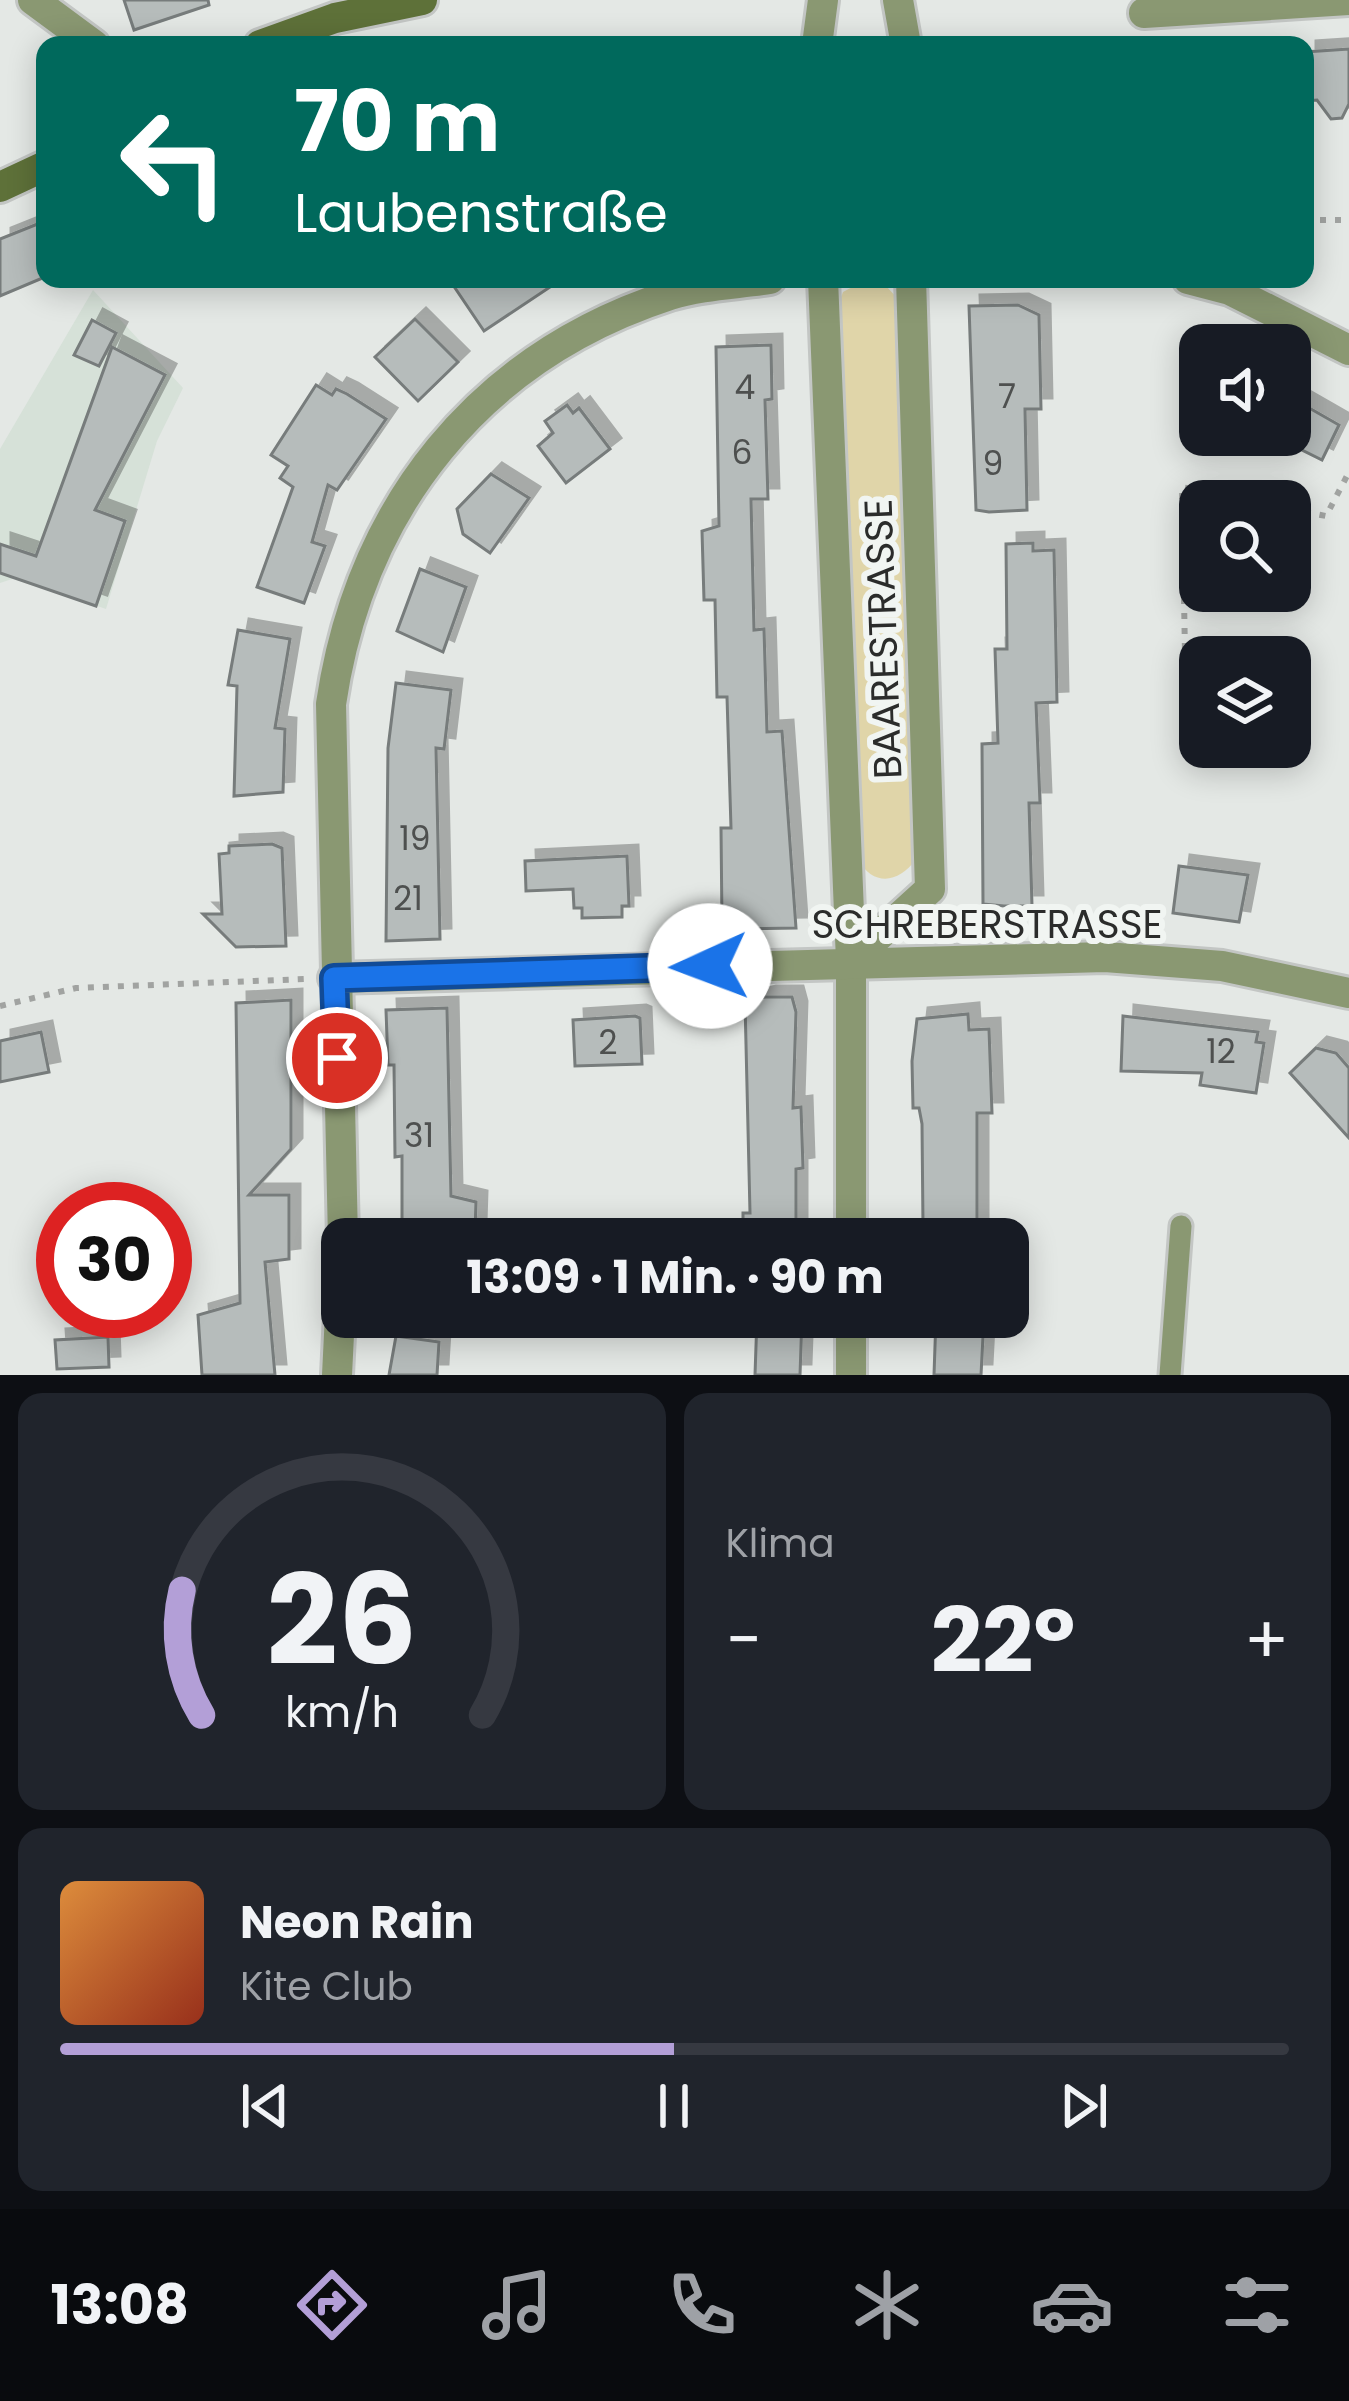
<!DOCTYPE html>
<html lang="de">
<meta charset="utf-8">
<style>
body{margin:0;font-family:Poppins,sans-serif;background:#20242c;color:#f1f3f6;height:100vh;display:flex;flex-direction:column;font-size:45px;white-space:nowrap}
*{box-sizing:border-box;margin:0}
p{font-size:39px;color:#9ea1a6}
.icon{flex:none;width:66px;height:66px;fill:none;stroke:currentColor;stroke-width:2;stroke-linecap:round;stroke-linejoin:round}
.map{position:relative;height:1375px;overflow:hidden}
.panel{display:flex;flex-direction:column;gap:18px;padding:18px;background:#0d0f14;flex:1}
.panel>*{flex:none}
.top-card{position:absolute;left:36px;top:36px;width:1278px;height:252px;border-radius:24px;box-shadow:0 6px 30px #0003;background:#00695c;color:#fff;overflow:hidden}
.buttons{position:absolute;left:1179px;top:324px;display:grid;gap:24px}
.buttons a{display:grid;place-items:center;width:132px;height:132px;border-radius:24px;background:#171b24;box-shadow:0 6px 30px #0003;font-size:60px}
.speed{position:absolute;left:36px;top:1182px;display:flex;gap:24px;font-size:60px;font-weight:700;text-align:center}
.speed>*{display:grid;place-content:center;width:156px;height:156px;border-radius:50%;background:#171b24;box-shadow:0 6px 30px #0003;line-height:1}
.speed .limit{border:18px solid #d22;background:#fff;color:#111}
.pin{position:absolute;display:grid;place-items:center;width:102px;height:102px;color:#fff;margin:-51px;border:6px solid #fff;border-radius:50%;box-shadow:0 3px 12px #0007}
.me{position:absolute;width:132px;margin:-66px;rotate:268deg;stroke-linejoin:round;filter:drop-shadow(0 0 9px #0008)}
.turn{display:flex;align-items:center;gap:42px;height:252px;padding:0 60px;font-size:54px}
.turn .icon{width:156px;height:156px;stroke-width:2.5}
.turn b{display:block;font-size:84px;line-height:102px}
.big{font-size:90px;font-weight:700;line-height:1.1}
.panel .widget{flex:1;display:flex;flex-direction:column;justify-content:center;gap:18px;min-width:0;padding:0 42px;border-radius:24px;background:#20242c}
.panel .dial{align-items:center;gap:0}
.dial svg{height:312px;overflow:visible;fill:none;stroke:#363941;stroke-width:7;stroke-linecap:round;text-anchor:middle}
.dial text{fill:#f1f3f6;stroke:none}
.song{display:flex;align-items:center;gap:36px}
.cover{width:144px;height:144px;border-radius:18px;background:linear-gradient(135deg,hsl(30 70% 55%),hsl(10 70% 35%))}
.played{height:12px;border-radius:6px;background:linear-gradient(90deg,#b39fd7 50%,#363941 50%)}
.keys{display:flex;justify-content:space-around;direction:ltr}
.heat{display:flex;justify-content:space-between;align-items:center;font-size:66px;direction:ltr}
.panel .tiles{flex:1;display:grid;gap:18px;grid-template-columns:1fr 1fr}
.widget:last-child{grid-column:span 2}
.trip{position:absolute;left:321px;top:1218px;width:708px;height:120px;border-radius:24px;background:#171b24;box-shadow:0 6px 30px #0003;font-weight:700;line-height:120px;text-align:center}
.menu{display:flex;height:192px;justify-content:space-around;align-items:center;background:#090b0e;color:#9ea1a6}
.menu .icon{width:84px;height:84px}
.menu .on{color:#b39fd7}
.menu b{font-size:54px;color:#f1f3f6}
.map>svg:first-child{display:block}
</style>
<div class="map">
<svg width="1349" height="1375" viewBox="0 0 1349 1375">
<defs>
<filter id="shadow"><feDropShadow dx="11" dy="-11" stdDeviation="0" flood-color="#0004"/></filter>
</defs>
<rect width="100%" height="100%" fill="#e4e8e5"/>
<!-- built -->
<polygon fill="#d6e1d8" points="93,290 183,388 157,441 106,609 15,578 0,583 0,449"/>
<!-- green -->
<path fill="#e0d5a9" d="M862,282L885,285L899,300L916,859C899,883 874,887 858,860L838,306L843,292Z"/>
<!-- building -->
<g fill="#b6bcbb" stroke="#777c7b" stroke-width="3" filter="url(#shadow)">
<polygon points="124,0 208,0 209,5 134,30"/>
<polygon points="1349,49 1349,104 1342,118 1331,119 1317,100 1305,101 1305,52"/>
<polygon points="45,221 45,277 0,296 0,239"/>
<polygon points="449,279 562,279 484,331"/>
<polygon points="1018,305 1039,315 1041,409 1025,409 1027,510 989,512 976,510 969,306"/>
<polygon points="415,319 458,362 418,401 375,357"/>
<polygon points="92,320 116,333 99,366 74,355"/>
<polygon points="771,345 772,399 765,400 768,499 751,499 754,630 764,629 767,732 782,731 796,928 743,929 722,924 721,828 731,828 727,697 717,697 715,600 704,600 702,531 719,526 716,347"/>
<polygon points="112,347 165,375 95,510 125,521 96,606 0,573 0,544 36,556"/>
<polygon points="316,385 332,395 336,389 347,394 386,419 337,490 328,485 312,542 325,546 304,603 257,587 293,487 280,478 288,466 271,455"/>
<polygon points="1290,397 1339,425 1322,460 1290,444"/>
<polygon points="567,405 573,413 579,408 610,449 566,483 538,446 553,433 545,421"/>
<polygon points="491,474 529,498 490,553 463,534 457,509"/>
<polygon points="1033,543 1033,551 1054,550 1057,702 1036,703 1040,803 1029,803 1032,906 1004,906 983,904 982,744 998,743 995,649 1007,649 1006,544"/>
<polygon points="420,569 466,587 443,652 397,631"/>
<polygon points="238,630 290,639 275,728 285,729 283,792 234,796 237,686 228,685"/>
<polygon points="396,683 451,690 444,749 436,748 440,939 386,941 388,748"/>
<polygon points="272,844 282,848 286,946 236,947 203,914 222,914 219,854 229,853 229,846"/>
<polygon points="627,856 629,906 622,906 622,917 582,918 582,908 574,908 573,889 526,891 525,861"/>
<polygon points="1179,866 1248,875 1239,922 1173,913"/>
<polygon points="765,997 792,997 796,1012 793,1108 801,1107 803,1168 796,1169 796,1239 743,1239 743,1213 750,1213 745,1002"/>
<polygon points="291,1000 291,1149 249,1195 289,1195 289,1259 265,1262 275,1375 202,1375 198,1315 240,1303 236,1003"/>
<polygon points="447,1008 451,1196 476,1202 475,1232 456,1232 456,1239 411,1239 402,1219 402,1156 395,1157 394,1065 388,1065 386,1010"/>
<polygon points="968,1014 969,1030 989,1029 992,1113 977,1113 977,1229 936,1230 923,1226 922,1124 919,1108 913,1108 912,1061 917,1019"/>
<polygon points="635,1016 640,1018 642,1064 575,1066 573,1020"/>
<polygon points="1123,1016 1258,1032 1256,1042 1264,1043 1256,1093 1200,1085 1202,1073 1121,1071"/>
<polygon points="41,1032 49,1072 0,1082 0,1041"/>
<polygon points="1316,1048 1336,1053 1349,1068 1349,1138 1290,1073"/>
<polygon points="757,1317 802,1317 800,1375 755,1375"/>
<polygon points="936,1317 984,1317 981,1375 934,1375"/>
<polygon points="396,1336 439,1342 437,1375 389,1375"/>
<polygon points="108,1337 109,1367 57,1369 55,1340"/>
</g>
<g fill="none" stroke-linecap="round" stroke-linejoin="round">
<!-- service casing -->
<g stroke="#c3c6c4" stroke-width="27">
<polyline id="service" points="1170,1375 1181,1226"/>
</g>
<!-- minor casing -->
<g stroke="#c3c6c4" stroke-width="36">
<g id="minor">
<polyline points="33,0 94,45"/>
<polyline points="898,0 906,45"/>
<polyline points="1144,13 1349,0"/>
<polyline points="817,45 823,0"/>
<polyline points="823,279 851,961 851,1239"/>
<polyline points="1188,279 1230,290 1349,350"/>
<polyline points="851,961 930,889 911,279"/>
<polyline points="334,978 1105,957 1222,966 1349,993"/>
<path d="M343,1239L331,704C360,507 479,357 670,295C701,285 738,284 770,279"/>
<polyline points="337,1375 342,1274"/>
<polyline points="851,1375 851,1317"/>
</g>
</g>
<!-- secondary casing -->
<g stroke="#c3c6c4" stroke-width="36">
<g id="secondary">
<polyline points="260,45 335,18 422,0"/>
<polyline points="0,187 45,166"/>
</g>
</g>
<!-- path -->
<g stroke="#a1a3a1" stroke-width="6" stroke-dasharray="6 9" stroke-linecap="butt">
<polyline points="1305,220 1349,220"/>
<polyline points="1290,509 1326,516 1349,472"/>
<polyline points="1186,709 1182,487 1251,501"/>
<polyline points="0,1006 76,988 306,979"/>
</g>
<!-- service -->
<use href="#service" stroke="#8a9872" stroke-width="21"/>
<!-- minor -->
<use href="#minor" stroke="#8a9872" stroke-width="30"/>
<!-- secondary -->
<use href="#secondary" stroke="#5e7139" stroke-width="30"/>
</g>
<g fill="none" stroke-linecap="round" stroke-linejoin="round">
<!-- route casing -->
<g stroke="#114b97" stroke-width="30">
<polyline id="route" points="337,1058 334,978 710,966"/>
</g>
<!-- route -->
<use href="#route" stroke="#1a73e8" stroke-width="21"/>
</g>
<g text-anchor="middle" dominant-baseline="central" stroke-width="12" stroke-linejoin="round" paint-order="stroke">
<!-- number labels -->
<g font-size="33" fill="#4e504f">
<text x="745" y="387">4</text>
<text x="1007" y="396">7</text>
<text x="742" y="452">6</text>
<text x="993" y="463">9</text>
<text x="415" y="838">19</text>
<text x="408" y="898">21</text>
<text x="608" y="1042">2</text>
<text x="1221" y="1051">12</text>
<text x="419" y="1135">31</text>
</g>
<!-- street labels -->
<g font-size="39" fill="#2b2c2b" stroke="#f1f5f2">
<text transform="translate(883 639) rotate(-92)">BAARESTRASSE</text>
<text x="987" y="924">SCHREBERSTRASSE</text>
</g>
</g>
</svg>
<div class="buttons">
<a><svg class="icon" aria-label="sound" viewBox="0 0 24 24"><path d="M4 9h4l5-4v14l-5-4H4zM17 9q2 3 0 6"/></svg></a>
<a><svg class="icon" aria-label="search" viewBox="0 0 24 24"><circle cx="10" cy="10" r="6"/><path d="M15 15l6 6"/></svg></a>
<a><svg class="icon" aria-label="layers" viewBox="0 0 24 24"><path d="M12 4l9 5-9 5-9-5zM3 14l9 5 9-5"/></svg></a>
</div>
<div class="speed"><div class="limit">30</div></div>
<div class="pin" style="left:337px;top:1058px;background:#d93025"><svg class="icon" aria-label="arrive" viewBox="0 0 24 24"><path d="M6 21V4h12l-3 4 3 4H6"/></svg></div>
<svg class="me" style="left:710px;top:966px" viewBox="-20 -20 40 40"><circle r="19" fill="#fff"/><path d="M0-13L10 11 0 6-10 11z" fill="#1a73e8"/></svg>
<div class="trip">13:09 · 1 Min. · 90 m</div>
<div class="top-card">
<div class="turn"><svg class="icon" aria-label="left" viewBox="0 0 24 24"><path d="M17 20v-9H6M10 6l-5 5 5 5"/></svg><div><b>70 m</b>Laubenstraße</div></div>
</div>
</div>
<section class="panel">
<div class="tiles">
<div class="widget dial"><svg viewBox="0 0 100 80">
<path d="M14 69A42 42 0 1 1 86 69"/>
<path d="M14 69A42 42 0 0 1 9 37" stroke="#b39fd7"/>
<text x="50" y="56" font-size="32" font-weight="700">26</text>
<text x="50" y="72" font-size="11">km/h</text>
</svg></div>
<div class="widget"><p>Klima</p>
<div class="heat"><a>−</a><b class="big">22°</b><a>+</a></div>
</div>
<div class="widget">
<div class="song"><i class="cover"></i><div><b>Neon Rain</b><p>Kite Club</p></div></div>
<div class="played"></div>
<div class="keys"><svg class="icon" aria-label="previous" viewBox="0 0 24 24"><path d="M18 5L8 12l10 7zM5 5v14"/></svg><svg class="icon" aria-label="pause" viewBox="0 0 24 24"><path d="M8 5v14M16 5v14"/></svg><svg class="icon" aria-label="next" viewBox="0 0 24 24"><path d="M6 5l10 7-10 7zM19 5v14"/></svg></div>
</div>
</div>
</section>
<nav class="menu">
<b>13:08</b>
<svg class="icon on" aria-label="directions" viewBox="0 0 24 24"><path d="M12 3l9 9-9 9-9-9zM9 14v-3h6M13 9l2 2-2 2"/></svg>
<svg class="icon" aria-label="music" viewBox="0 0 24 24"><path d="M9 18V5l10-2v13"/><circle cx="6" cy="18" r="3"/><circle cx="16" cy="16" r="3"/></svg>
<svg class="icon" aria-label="phone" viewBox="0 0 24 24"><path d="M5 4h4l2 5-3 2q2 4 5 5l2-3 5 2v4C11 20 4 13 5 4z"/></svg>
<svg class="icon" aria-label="climate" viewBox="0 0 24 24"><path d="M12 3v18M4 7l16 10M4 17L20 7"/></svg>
<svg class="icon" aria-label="car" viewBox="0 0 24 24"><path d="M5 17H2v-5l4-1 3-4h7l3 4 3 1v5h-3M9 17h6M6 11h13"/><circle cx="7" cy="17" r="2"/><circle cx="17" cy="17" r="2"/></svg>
<svg class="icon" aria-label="filters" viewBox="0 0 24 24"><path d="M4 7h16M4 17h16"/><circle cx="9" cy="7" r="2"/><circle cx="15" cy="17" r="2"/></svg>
</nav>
